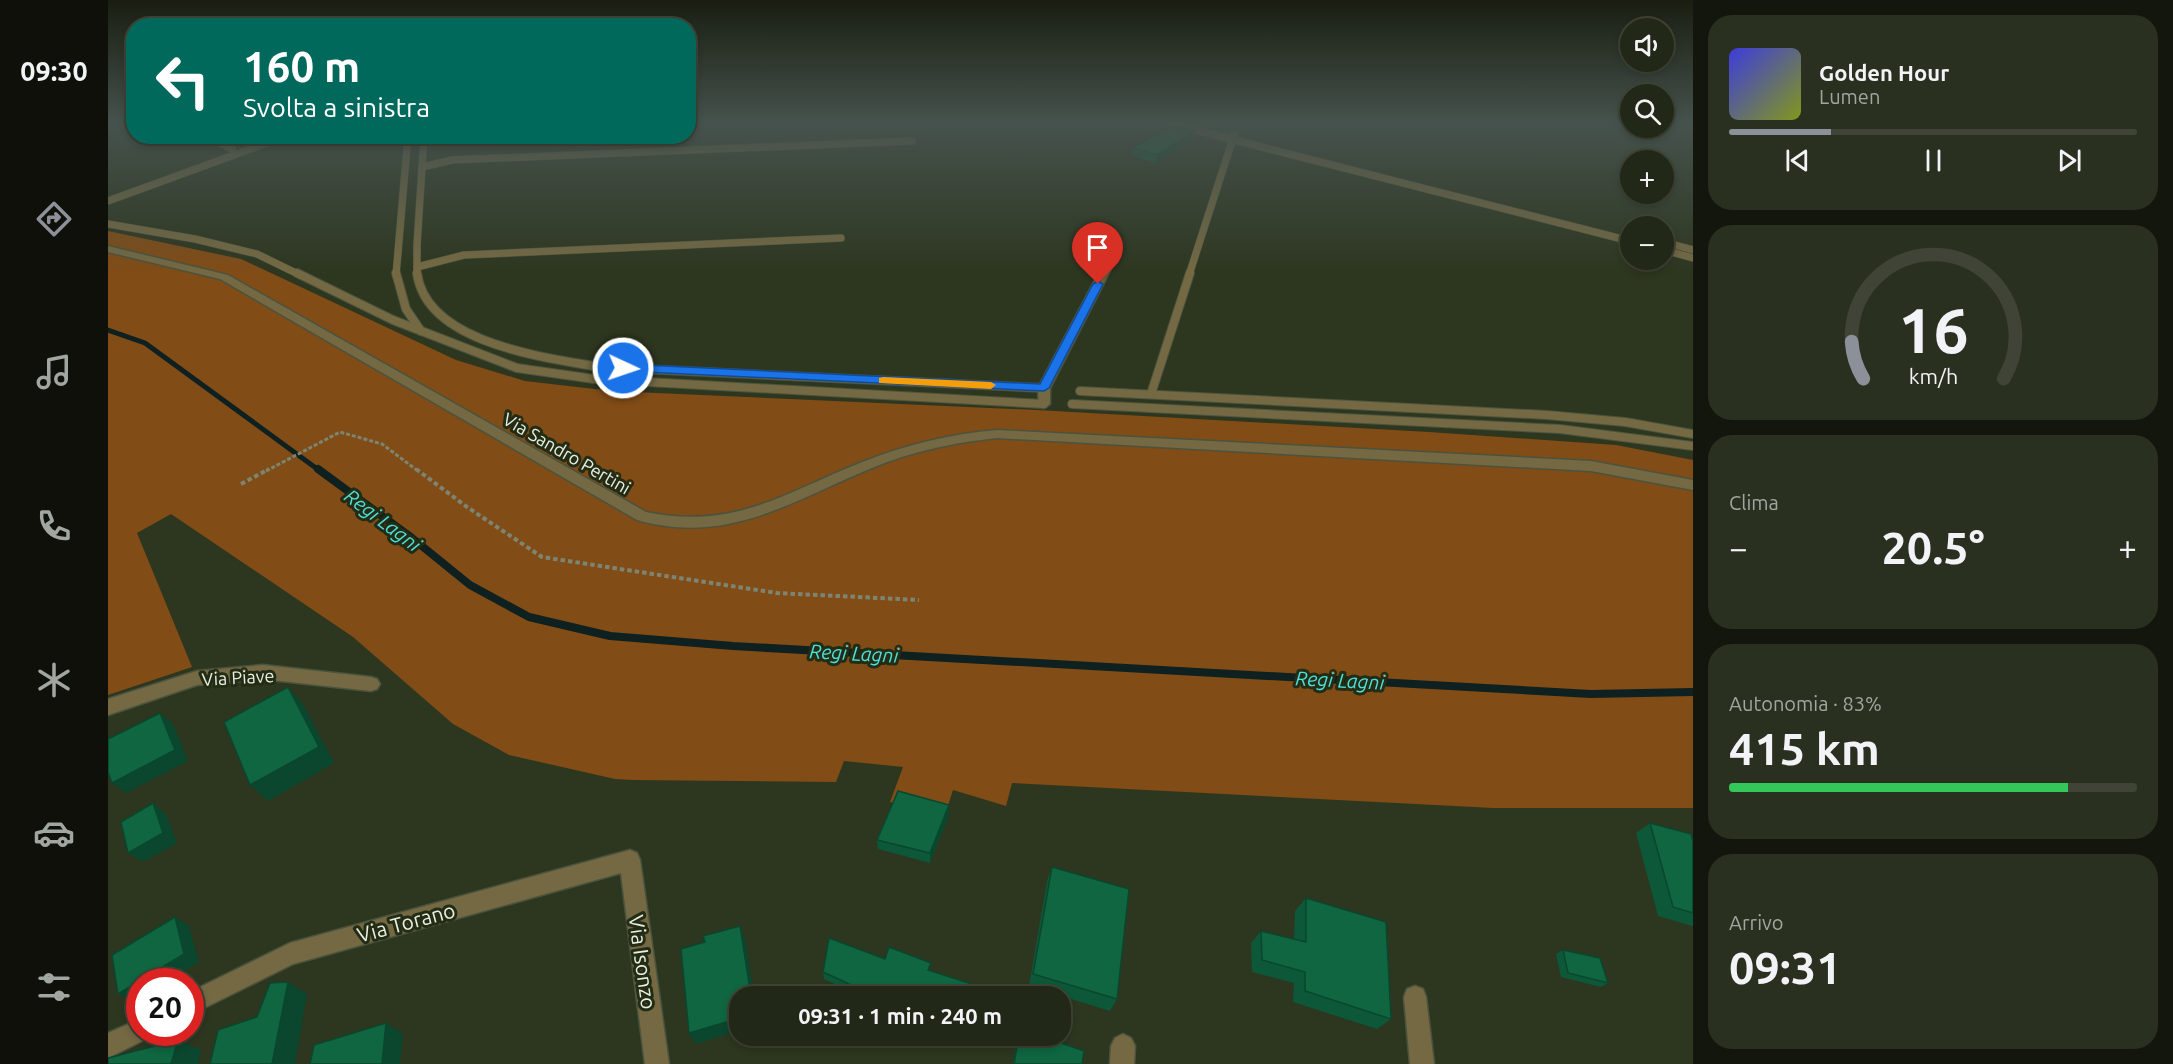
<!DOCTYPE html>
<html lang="it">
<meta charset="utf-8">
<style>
body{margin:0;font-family:Ubuntu,sans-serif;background:#2a3020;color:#f1f3f6;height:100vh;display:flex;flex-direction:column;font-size:22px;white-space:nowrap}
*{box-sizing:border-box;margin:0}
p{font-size:20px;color:#a2a6a1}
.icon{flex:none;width:33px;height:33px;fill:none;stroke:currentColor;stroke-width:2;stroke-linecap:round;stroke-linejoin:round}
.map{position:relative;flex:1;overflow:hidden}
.panel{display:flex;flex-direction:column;gap:15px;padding:15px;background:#13160d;width:480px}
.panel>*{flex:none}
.guide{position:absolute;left:18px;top:18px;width:570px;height:126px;border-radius:24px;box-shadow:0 3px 9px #0003,0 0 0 2px #3f4436;background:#00695c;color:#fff;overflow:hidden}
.buttons{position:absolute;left:1512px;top:18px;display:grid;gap:12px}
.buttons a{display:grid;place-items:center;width:54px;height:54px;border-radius:50%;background:#222817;box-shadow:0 3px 9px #0003,0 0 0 2px #3f4436;font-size:30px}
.speed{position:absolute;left:18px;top:968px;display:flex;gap:12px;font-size:30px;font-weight:700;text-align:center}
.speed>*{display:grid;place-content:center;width:78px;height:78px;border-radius:50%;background:#222817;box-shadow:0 3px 9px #0003,0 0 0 2px #3f4436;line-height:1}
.speed .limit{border:9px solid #d22;background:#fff;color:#111}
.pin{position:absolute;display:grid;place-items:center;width:51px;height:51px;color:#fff;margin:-62px -26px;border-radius:50% 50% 50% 0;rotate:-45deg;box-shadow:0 0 6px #0007}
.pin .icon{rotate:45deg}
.me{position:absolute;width:66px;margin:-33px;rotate:93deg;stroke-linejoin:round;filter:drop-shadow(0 0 4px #0008)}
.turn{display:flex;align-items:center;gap:21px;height:126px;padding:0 18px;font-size:27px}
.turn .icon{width:78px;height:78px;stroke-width:2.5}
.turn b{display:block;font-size:42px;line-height:51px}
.big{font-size:45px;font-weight:700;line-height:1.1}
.panel .tile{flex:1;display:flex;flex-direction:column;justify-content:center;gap:9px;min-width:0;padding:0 21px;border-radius:24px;background:#2a3020}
.panel .dial{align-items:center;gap:0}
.dial svg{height:156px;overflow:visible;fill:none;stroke:#3f4436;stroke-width:7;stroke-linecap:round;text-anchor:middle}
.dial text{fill:#f1f3f6;stroke:none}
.song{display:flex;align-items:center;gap:18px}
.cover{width:72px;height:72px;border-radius:9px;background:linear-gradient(135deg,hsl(240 70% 55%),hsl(70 70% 35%))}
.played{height:6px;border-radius:3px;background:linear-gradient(90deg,#8c9099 25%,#3f4436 25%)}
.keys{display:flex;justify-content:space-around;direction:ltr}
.heat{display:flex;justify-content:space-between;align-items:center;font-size:33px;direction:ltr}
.charge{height:9px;border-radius:4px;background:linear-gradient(90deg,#34c759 83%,#3f4436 0)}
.trip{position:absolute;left:621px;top:986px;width:342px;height:60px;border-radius:24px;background:#222817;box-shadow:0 3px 9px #0003,0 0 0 2px #3f4436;font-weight:700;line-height:60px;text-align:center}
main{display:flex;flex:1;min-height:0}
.tab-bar{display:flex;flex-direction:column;width:108px;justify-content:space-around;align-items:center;background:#0e1009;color:#a2a6a1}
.tab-bar .icon{width:42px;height:42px}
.tab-bar .selected{color:#8c9099}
.tab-bar b{font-size:27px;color:#f1f3f6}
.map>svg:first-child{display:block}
</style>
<main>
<nav class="tab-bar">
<b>09:30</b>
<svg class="icon selected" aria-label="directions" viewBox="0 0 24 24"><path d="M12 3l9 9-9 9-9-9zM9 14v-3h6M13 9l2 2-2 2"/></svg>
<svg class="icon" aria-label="music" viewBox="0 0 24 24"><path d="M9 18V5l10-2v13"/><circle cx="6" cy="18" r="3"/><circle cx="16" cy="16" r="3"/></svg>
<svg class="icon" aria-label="phone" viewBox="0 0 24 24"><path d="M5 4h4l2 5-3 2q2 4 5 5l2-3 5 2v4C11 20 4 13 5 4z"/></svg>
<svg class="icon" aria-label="climate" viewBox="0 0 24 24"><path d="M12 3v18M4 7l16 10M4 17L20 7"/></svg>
<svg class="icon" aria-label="car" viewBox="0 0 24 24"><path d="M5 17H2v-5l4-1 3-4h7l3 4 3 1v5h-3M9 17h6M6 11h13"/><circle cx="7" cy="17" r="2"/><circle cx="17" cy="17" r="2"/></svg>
<svg class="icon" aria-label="filters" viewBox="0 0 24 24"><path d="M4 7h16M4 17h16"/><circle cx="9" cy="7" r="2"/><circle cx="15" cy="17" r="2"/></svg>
</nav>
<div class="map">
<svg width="1585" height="1064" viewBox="0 0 1585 1064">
<rect width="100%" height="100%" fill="#2d361f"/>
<!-- green -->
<polygon fill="#814c16" points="0,231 133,259 348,360 417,381 504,391 929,410 1321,432 1508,445 1585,460 1585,808 1385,808 904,783 898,806 845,790 836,818 782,802 795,767 736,761 728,782 524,780 507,779 401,755 345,724 245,637 63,514 29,533 84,667 0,695"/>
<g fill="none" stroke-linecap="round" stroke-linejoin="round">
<!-- stream-far1 -->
<polyline stroke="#0e201f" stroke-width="5" points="0,330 37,343 212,471"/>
<!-- stream -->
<polyline stroke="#0e201f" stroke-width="8" points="210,469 304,538 362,585 421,617 502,636 625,646 1483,694 1585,692"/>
<!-- service-far1 casing -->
<g stroke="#4b533e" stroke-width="8">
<g id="service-far1">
<polyline points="1064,124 1522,241"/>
<polyline points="97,136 124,149"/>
<polyline points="314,167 344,160 804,141"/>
<polyline points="0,201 178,136"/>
<polyline points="0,224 87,239 149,254 192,275"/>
<polyline points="1556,242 1585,250"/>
<polyline points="1556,250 1585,258"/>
<polyline points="309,267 356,255 733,238"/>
<polyline points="288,275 300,136"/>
<polyline points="309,275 309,245 316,136"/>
<polyline points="1081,275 1126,135"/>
</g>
</g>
<!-- service casing -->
<g stroke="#4b533e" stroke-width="10">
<g id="service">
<polyline points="189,273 285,320 409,368 486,379 936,404"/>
<polyline points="288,273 298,309 313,331"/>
<path d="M309,273C318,343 435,357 491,367L936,388"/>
<polyline points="972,391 1439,415 1517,422 1585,434"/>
<polyline points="1043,394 1082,273"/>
<polyline points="964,404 1452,429 1585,446"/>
</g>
</g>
<!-- minor casing -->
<g stroke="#4b533e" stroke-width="3">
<g id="minor">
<path d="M0,246L120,275L538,512C626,530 674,494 752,463C796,445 842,434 889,430L1483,461L1585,480V490L1483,471L889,438C852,442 816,449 782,461C695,493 626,548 529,520L112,279L0,252Z"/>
<polygon points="1001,260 1006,263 942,388 942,404 936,408 931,407 930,388 996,263"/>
<polygon points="155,665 263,677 269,679 272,684 269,689 263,691 155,679 89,685 0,715 0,699 89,671"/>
<polygon points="522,850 529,853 532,860 561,1064 537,1064 513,873 185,964 82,1015 82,992 182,943"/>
<polygon points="1307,986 1315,989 1318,997 1326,1064 1302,1064 1296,997 1299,989"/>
<polygon points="32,1019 32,1032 43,1032 40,1038 0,1058 0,1033"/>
<polygon points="1015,1034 1023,1038 1027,1046 1026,1064 1002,1064 1003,1046 1007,1038"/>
</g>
</g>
<!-- path-far1 -->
<polyline stroke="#7d8572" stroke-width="3" stroke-dasharray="4 2" stroke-linecap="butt" points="158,471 232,432 274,444 310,471"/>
<!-- path -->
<g stroke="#7d8572" stroke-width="4" stroke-dasharray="4.5 3" stroke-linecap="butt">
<polyline points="308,469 359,507 434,557 669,593 811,600"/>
<polyline points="133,484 161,469"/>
</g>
<!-- service-far1 -->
<use href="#service-far1" stroke="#746943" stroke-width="7"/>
<!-- service -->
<use href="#service" stroke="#746943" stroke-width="8"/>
<!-- minor -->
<use href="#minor" fill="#746943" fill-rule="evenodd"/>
</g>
<!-- wall -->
<g fill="#0d5838">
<polygon points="1085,139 1047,163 1024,156 1025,148"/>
<polygon points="841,805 841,815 822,863 770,849 769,840"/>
<polygon points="1542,823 1585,841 1585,926 1584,926 1550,916 1528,833"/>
<polygon points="944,867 1009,999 1002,1011 921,986 939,881"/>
<polygon points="1198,898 1283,1019 1269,1029 1185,1002 1186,983 1144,972 1143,943 1153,931 1186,939 1187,911"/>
<polygon points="1455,950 1500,983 1493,987 1453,977 1448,954"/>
<polygon points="822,970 864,996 752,996 716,979 715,972"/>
<polygon points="910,1035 951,1035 950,1042 974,1064 905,1064"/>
</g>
<!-- shaded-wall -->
<g fill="#0a472e">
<polygon points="1087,131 1085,139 1047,163 1049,155"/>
<polygon points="180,687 195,704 226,763 160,801 142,785"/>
<polygon points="52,713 65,724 80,761 18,793 4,783"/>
<polygon points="45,803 58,814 69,843 35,862 20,853"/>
<polygon points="841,805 841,815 822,863 822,853"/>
<polygon points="67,917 81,926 91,962 61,981 32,981 32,999 27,1002 10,994"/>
<polygon points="632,926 637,939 646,996 643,996"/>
<polygon points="180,982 199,994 187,1064 164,1064"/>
<polygon points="632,1018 632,1030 588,1044 581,1033"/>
<polygon points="278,1023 295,1034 292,1064 274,1064"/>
<polygon points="70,1040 93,1050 90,1064 63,1064"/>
</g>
<!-- building -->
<g fill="#0f6641" stroke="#0a472e" stroke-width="1.5">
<polygon points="1065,125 1087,131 1049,155 1025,148"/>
<polygon points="180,687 211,747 142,785 116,722"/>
<polygon points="52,713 67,750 4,783 0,772 0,739"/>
<polygon points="790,791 841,805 822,853 769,840"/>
<polygon points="45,803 55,833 20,853 13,822"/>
<polygon points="1542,823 1583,834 1585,841 1585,913 1565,907"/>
<polygon points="944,867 1021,889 1009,999 925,974"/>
<polygon points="1198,898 1278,922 1283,1019 1197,991 1197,972 1154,960 1153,931 1198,942"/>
<polygon points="67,917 76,954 10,994 4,955"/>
<polygon points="632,926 643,996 632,996 632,1018 581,1033 573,949 597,942 595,936"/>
<polygon points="721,938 777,959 781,947 823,963 820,970 867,985 864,996 764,996 765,995 715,972"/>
<polygon points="1455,950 1492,958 1500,983 1460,973"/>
<polygon points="180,982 164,1064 102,1064 110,1030 149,1017 162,983"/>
<polygon points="278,1023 274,1064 202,1064 206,1045"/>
<polygon points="911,1035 951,1035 950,1042 976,1051 974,1064 906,1064"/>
<polygon points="70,1040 63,1064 0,1064 0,1058"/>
</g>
<!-- sky -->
<linearGradient id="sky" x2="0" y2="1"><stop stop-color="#191e11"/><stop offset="0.45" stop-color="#46524d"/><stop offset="1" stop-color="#46524d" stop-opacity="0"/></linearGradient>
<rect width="1585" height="273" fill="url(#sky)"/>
<!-- route -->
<polygon fill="#1a73e8" stroke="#114b97" stroke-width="1.5" points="990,281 995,284 941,388 936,391 515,371 509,368 515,364 932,384 985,284"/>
<!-- slow -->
<polygon fill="#f59e0b" points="775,377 883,382 888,385 883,389 771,383 771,378"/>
<g text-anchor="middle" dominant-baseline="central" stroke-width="6" stroke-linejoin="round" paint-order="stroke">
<!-- street labels -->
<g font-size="18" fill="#e8eee0" stroke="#232c15">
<text transform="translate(459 453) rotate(30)">Via Sandro Pertini</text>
<text transform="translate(130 677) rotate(-3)">Via Piave</text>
</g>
<!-- water labels -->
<g font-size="20" font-style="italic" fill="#4ddfda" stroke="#232c15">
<text transform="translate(275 520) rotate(37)">Regi Lagni</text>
<text transform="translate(746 653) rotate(3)">Regi Lagni</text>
<text transform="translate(1232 680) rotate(3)">Regi Lagni</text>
</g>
<!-- near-street labels -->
<g font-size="21" fill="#e8eee0" stroke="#232c15">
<text transform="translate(298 922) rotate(-15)">Via Torano</text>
<text transform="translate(535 962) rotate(82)">Via Isonzo</text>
</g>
</g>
</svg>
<div class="buttons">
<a><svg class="icon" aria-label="sound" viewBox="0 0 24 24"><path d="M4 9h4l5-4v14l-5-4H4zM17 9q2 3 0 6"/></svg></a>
<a><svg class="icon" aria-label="search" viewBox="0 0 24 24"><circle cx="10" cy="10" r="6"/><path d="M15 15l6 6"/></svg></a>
<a>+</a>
<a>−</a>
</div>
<div class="speed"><div class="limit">20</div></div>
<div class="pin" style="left:990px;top:284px;background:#d93025"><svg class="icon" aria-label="arrive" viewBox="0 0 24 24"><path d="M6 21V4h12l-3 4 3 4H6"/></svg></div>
<svg class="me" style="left:515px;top:368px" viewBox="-20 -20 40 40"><circle r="17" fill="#1a73e8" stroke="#fff" stroke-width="3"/><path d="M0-11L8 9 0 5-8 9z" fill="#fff"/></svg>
<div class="trip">09:31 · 1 min · 240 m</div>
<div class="guide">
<div class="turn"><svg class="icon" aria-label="left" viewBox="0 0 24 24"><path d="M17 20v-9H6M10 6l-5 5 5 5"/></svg><div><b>160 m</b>Svolta a sinistra</div></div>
</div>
</div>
<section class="panel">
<div class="tile">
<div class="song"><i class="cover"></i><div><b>Golden Hour</b><p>Lumen</p></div></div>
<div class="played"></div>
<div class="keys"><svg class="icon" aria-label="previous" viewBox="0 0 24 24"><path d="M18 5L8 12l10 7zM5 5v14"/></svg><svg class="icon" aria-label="pause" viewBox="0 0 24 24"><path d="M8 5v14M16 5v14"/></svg><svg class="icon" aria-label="next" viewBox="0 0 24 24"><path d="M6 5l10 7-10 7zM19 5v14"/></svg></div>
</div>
<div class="tile dial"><svg viewBox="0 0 100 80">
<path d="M14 69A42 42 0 1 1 86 69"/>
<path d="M14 69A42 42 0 0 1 8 50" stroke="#8c9099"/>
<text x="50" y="56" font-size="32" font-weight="700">16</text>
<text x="50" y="72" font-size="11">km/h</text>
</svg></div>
<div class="tile"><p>Clima</p>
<div class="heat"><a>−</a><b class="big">20.5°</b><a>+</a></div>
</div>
<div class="tile"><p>Autonomia · 83%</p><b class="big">415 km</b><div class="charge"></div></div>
<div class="tile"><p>Arrivo</p><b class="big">09:31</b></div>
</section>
</main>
